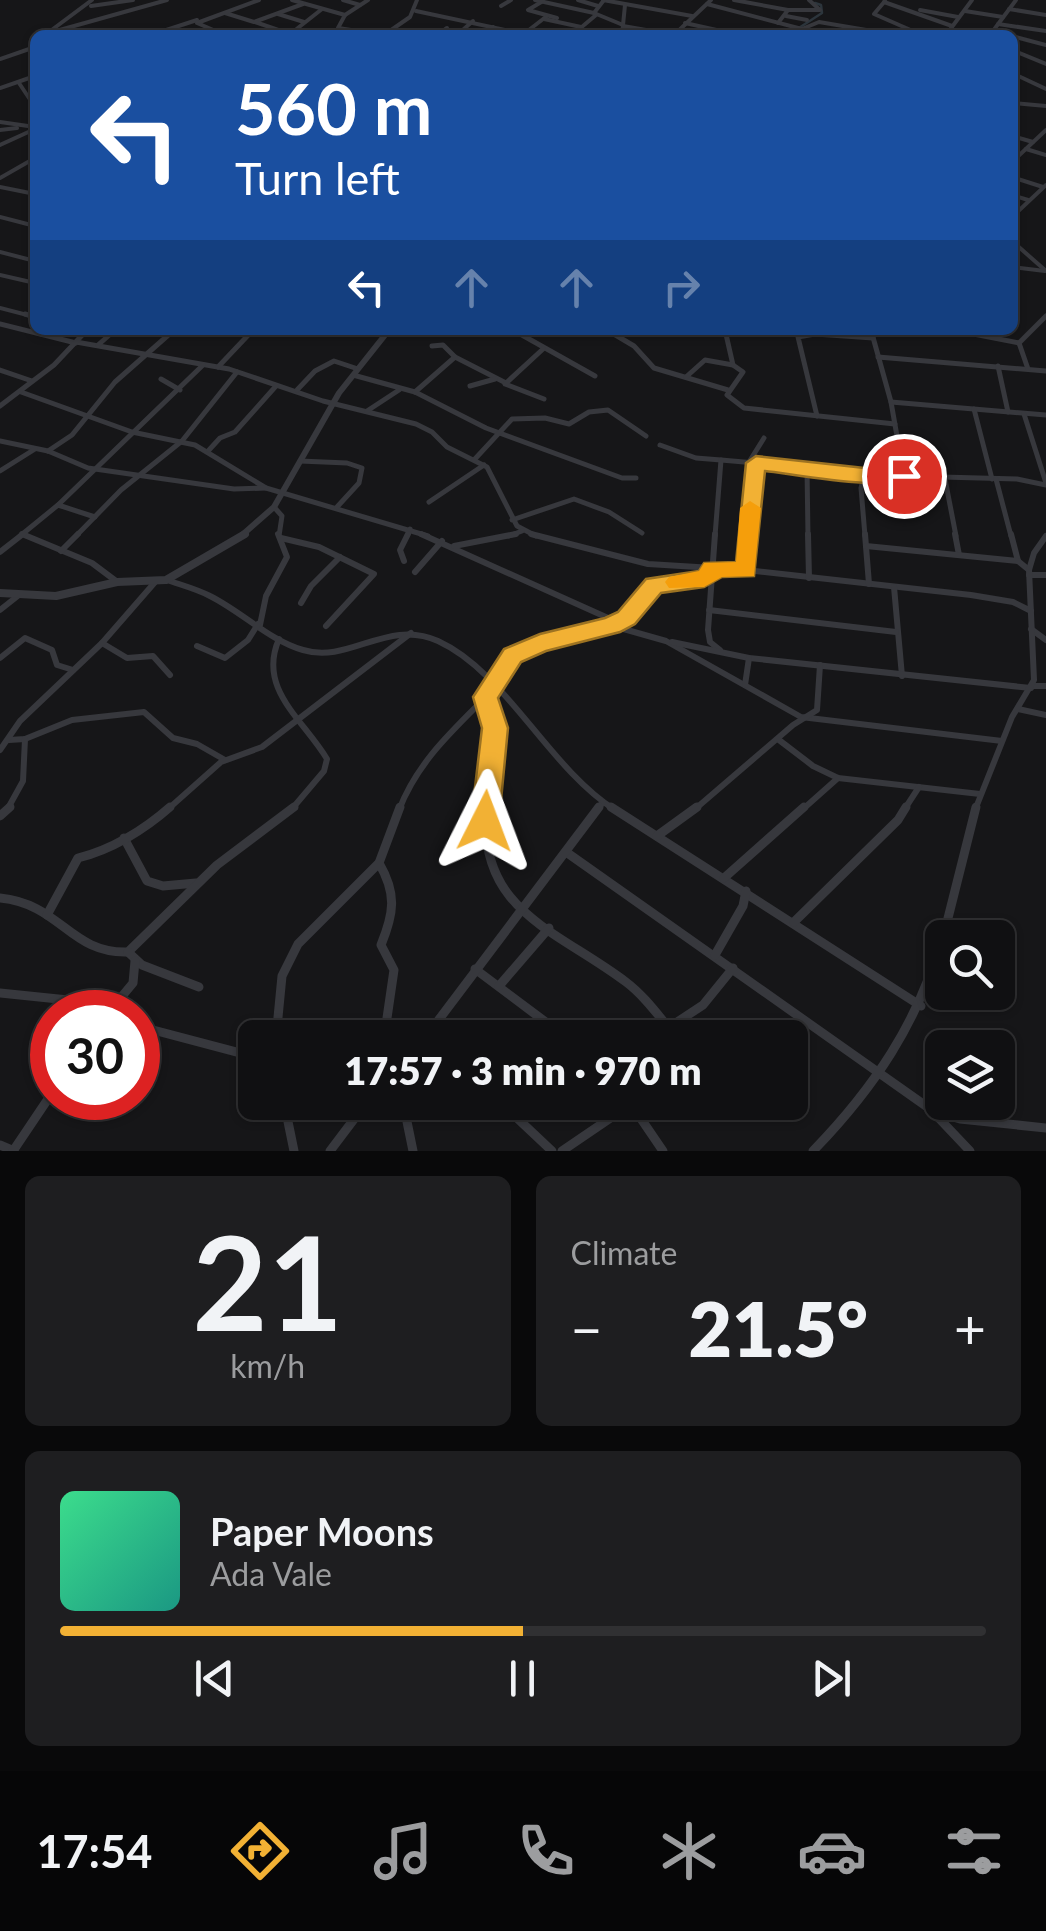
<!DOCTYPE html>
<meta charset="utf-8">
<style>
body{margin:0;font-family:Lato,sans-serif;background:#1e1e20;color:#f1f3f6;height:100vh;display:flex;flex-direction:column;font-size:38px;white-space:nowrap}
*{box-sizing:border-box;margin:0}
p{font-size:32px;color:#9c9d9f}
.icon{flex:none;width:55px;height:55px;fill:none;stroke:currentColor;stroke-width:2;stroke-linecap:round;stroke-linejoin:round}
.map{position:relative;height:1151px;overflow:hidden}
.side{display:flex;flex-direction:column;gap:25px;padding:25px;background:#09090a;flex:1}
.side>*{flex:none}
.banner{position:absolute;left:30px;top:30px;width:988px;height:305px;border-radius:15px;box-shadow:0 2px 8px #0004,0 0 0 2px #303032;background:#1a4fa0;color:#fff;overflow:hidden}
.controls{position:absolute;left:925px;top:920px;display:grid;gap:20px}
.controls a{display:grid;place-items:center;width:90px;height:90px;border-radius:15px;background:#101012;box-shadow:0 2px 8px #0004,0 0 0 2px #303032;font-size:50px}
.speed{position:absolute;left:30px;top:990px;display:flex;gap:20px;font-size:50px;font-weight:700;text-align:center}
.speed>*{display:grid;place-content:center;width:130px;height:130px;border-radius:50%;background:#101012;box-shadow:0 2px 8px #0004,0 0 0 2px #303032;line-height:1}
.speed .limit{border:15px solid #d22;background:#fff;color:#111}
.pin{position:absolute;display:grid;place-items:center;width:85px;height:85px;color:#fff;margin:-42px;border:5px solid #fff;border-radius:50%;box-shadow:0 2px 10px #0007}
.me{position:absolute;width:110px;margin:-55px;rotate:3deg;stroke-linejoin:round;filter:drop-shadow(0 0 8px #0008)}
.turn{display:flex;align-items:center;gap:35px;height:210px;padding:0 40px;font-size:45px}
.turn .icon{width:130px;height:130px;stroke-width:2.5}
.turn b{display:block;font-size:70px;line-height:85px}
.lanes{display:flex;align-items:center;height:95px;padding:0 40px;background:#0003;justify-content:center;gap:50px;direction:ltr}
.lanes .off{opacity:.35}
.big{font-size:75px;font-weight:800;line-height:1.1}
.side .card{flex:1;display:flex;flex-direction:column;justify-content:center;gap:15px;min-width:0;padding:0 35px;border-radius:15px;background:#1e1e20}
.side .dial{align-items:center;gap:0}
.dial b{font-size:130px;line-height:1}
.song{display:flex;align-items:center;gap:30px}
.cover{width:120px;height:120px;border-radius:15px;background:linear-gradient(135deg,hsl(150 70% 55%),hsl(170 70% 35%))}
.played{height:10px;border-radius:5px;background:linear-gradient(90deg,#f2b134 50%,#303032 50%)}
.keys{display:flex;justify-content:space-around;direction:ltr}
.heat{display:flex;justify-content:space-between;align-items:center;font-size:55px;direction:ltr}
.side .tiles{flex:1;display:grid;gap:25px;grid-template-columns:1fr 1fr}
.card:last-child{grid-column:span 2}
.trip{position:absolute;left:238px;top:1020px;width:570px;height:100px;border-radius:15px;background:#101012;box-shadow:0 2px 8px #0004,0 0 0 2px #303032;font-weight:800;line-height:100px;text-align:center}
.tab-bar{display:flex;height:160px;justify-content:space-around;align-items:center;background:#060607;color:#9c9d9f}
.tab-bar .icon{width:70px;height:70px}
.tab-bar .active{color:#f2b134}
.tab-bar b{font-size:45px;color:#f1f3f6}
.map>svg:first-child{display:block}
</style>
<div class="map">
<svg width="1046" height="1151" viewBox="0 0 1046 1151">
<rect width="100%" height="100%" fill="#161618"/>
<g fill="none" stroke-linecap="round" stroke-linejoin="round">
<!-- stream -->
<polyline stroke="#2c353c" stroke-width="2.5" points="788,35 822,13 821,5 815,3"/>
<!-- minor-far3 -->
<g stroke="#37383d" stroke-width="4">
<polyline points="292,0 345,15 338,28 384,35"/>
<polyline points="343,0 360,5"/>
<polyline points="535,0 594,13"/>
<polyline points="578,0 598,6"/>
<polyline points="603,0 692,16"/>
<polyline points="734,0 788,10 778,23"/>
<polyline points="543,1 528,10 557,18"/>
<polyline points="885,1 874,14 922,35"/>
<polyline points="884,2 952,26"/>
<polyline points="707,4 802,29 819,22 896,35"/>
<polyline points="91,6 133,0"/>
<polyline points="501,6 511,0"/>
<polyline points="1009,9 1046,15"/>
<polyline points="788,10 820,10 809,0"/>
<polyline points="920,10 958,17"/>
<polyline points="416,11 529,35"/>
<polyline points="965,11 1003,17"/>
<polyline points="225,13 254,22 303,4"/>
<polyline points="278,14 304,22"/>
<polyline points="345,15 368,0"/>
<polyline points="786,16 807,20"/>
<polyline points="544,19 581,27"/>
<polyline points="255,22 290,34"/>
<polyline points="685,23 739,35"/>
<polyline points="998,24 1046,31"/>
<polyline points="623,25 625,5"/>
<polyline points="623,26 675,35"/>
<polyline points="993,31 1010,35"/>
<polyline points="49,32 92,0"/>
<polyline points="49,33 167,0"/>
<polyline points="525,33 547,16"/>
<polyline points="151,35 197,20"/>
<polyline points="225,35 197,23 259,0"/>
<polyline points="289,35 322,9"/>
<polyline points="384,35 410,17 417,0"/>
<polyline points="437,35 447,28"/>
<polyline points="457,35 473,21"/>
<polyline points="480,35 493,27"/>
<polyline points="580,35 577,31 596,15"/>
<polyline points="674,35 711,0"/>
<polyline points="946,35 972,0"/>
<polyline points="990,35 1016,0"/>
<polyline points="1012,36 1046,45"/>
<polyline points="1012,50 1046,64"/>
<polyline points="0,59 35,47"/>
<polyline points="1012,73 1046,89"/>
<polyline points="19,83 35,107"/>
<polyline points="0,88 35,76"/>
<polyline points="1012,103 1046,106"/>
<polyline points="0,122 35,127"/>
<polyline points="0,130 17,128"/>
<polyline points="1012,136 1033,142"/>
<polyline points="0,145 35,129"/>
<polyline points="1026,149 1046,155"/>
<polyline points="1012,162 1046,130"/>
<polyline points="1012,177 1043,187"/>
<polyline points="0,178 35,158"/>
<polyline points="0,187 35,194"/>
<polyline points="1012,195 1028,200"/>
<polyline points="0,217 35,226"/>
<polyline points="1012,217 1046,185"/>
<polyline points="1012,241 1046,271"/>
<polyline points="0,252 35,261"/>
<polyline points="1012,267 1045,271"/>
<polyline points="0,275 35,283"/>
<polyline points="0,308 35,317"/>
</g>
<!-- minor-far2 -->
<g stroke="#37383d" stroke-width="5">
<polyline points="25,314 35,317"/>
<polyline points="0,324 76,343"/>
<polyline points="513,330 595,376"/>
<polyline points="607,330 634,346 654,368 728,390"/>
<polyline points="725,330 733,365"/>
<polyline points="871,330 891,402 904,476 1017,479 1046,485"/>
<polyline points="953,330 1019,343"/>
<polyline points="76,342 229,369 323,401 416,424 432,432 447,447 487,467 517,526 536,536"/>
<polyline points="98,345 115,330"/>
<polyline points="432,346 443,345 455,357 506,383"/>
<polyline points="543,349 505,384 544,399"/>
<polyline points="878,357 1046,371"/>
<polyline points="998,366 1008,412"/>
<polyline points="218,367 253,330"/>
<polyline points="1028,369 1019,343 1046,316"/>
<polyline points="0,370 32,381"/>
<polyline points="353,375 415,392 486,428 622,478 636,478"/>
<polyline points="686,377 705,360 733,365 743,372 727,395 744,408 895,424"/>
<polyline points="161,379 180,390"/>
<polyline points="470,386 495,379"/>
<polyline points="297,390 315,371 334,361 358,369"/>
<polyline points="21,392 132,432 195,445 266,488 428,536"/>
<polyline points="415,392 455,357"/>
<polyline points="891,402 1046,415"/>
<polyline points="0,406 54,365 87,330"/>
<polyline points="974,409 992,479"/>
<polyline points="367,411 399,390"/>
<polyline points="1024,414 1046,483"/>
<polyline points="817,416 798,337 815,334 873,338"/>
<polyline points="0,441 48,451 88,468 234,489 266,488"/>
<polyline points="660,445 696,458 721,460"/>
<polyline points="209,450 220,438 235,432 276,386"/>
<polyline points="48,451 72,435 115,382 174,330"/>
<polyline points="474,460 512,419 545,418 569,424 589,412 608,410 646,436"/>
<polyline points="300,461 347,463 362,468 359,483 337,507"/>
<polyline points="749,462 764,438"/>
<polyline points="807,469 808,536"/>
<polyline points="0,471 35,449"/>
<polyline points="864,475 861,488 865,536"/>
<polyline points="945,479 956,536"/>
<polyline points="996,479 1011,536"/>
<polyline points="429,502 484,465"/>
<polyline points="58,505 95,517"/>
<polyline points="274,507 282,516 279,536"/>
<polyline points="512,520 574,499 609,512 642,533"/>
<polyline points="22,534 27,536"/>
<polyline points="20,536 58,505 203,365"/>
<polyline points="76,536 121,490 182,441 237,372"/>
<polyline points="407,536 410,529"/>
<polyline points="509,536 522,531"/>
<polyline points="715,536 721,460 904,476"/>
<polyline points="749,536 756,463"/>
</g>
<!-- minor-far1 -->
<g stroke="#37383d" stroke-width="6">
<polyline points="22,534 92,563 116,581"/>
<polyline points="421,534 617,622"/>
<polyline points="531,534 648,564 746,570 971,595 1013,602 1031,611"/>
<polyline points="715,534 708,630 710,642 720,650"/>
<polyline points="808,534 809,578"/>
<polyline points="865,534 869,584"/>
<polyline points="955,534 959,555"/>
<polyline points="1011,534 1018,561 1029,570"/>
<polyline points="281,538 319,547 374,574 326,626"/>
<polyline points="454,546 516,534"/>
<polyline points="866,546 1018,561"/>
<polyline points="61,551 78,534"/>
<polyline points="0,552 23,534"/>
<polyline points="404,561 400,550 408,534"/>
<polyline points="746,570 749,534"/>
<polyline points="415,572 442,541"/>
<polyline points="1029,575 1046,575"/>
<path d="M167,580C181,585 197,589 210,596C242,612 269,640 303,650C350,664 387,618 438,641C506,672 548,767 615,810"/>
<polyline points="894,587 902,676"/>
<polyline points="301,603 311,586 340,557"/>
<polyline points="0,610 19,595"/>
<polyline points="709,610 896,632"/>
<polyline points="260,625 266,596 287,557 278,534"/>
<polyline points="613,626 666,641 801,717 1002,741"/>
<polyline points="1031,629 1046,640"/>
<path d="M279,639C257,689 303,719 327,759L324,771L291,810"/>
<polyline points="672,642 749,658 1031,688"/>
<polyline points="102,643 127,658 153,656 170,675"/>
<polyline points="197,646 225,658 248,640 258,624"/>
<polyline points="0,658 25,638 52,650 57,665 73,670"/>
<polyline points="745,685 749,658"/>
<polyline points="1033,686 1046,686"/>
<polyline points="1018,709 1046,715"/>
<polyline points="9,740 25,739 72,720 144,712 173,738 197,744 225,760"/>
<polyline points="779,740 813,766 838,778 980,794"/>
<polyline points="0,750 20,721 102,643 156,581"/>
<polyline points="7,810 23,781 25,739"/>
<polyline points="167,810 221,762 262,747 411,633"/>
<path d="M399,810C417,763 451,732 486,697"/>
<polyline points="486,810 494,737 486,697 508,660 519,652 612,625 626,618 654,585 696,581 712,574"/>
<polyline points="597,810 603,802"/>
<polyline points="694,810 793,725 817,710 820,665"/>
<polyline points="802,810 838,778"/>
<polyline points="904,810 919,787"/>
<polyline points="975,810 1012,717 1034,680 1029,570 1034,553 1046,536"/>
</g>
<!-- minor -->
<g stroke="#37383d" stroke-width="9">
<path d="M486,807C478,912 556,929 626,982C642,994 655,1011 668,1027"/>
<polyline points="611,807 921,1006"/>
<polyline points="0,816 10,807"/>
<polyline points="657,836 697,807"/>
<polyline points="124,838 147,881 163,886 196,883"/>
<polyline points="566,852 933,1111 960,1119 1046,1128"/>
<path d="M379,863C397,894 394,913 381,945L394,970L387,1018L391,1038"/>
<polyline points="724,878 804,807"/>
<path d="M0,898C61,904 70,954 128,952L217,865L294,807"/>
<path d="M47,915L78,858C111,850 144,830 170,807"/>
<polyline points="794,922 898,820 906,807"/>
<polyline points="943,938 976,807"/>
<polyline points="128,952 142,965 199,987"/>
<polyline points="715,955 743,906 746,891"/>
<polyline points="475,969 567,1038"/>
<polyline points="499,986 549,928"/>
<polyline points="0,993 68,1000 103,1012"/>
<polyline points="109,1012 133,983 135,961"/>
<polyline points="138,1026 255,1057"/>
<polyline points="276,1038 282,976 298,944 379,863 400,807"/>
<polyline points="425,1038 599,807"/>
<polyline points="653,1038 703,1005 733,968"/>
<polyline points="284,1102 294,1151"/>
<polyline points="403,1102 413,1151"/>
<polyline points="500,1102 552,1151"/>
<polyline points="631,1104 663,1151"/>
<polyline points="933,1112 970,1151"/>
<polyline points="0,1145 14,1151"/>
<polyline points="13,1151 52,1093"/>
<polyline points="330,1151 367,1102"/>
<polyline points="562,1151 631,1104"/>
<path d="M813,1151C874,1088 918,1023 942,938"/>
</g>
<!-- tertiary-far2 -->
<polyline stroke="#37383d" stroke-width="4" points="604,0 594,13 623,25 622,35"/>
<!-- tertiary-far1 -->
<polyline stroke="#37383d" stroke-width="6" points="241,536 274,507 339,393 389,330"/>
<!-- tertiary -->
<polyline stroke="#37383d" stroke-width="8" points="0,593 56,596 117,582 166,580 245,534"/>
</g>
<!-- route -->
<path fill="#f2b134" stroke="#9d7322" stroke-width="2.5" d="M756,456L883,470L904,469L915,476C897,494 794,474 765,471L754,576L722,577L704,587L661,593L635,624L620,632L546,651L521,662L498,698L508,728L499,821L495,829L485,833L475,829L471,821L482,728L473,697L504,649L540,634L605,618L618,612L646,579L699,571L704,563L736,562L746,463Z"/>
<!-- slow -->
<polygon fill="#f59e0b" points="750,501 761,508 754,576 722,577 704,587 669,588 665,582 669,577 699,571 704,563 736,562 740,508"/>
</svg>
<div class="controls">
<a><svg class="icon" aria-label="search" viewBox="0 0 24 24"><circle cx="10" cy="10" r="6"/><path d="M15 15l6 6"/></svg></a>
<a><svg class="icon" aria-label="layers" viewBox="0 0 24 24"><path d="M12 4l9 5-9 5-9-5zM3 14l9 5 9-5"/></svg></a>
</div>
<div class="speed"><div class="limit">30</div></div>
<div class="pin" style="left:904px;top:476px;background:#d93025"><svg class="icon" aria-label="arrive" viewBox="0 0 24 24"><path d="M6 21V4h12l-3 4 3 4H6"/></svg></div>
<svg class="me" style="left:485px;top:821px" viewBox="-20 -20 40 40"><path d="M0-17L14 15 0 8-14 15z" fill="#f2b134" stroke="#fff" stroke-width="4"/></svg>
<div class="trip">17:57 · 3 min · 970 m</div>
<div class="banner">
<div class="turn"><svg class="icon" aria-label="left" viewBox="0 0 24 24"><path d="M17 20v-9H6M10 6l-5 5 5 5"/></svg><div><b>560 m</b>Turn left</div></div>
<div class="lanes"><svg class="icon" aria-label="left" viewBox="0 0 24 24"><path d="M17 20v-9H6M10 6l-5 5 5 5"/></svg><svg class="icon off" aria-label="ahead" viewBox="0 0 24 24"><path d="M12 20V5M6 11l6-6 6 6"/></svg><svg class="icon off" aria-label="ahead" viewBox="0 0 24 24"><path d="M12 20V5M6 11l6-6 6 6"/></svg><svg class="icon off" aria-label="right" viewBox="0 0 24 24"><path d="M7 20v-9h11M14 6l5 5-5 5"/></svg></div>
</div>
</div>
<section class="side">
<div class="tiles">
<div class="card dial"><b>21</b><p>km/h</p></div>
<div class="card"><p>Climate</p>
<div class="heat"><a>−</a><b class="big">21.5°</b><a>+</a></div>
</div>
<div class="card">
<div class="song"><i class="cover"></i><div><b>Paper Moons</b><p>Ada Vale</p></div></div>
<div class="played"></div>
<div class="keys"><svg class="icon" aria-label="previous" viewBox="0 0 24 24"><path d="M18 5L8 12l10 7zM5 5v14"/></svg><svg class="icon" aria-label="pause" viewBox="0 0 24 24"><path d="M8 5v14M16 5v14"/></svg><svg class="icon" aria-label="next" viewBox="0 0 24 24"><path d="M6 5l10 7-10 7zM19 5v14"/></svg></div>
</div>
</div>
</section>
<nav class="tab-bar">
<b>17:54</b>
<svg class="icon active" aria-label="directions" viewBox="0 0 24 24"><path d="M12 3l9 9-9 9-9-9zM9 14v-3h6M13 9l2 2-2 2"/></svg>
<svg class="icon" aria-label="music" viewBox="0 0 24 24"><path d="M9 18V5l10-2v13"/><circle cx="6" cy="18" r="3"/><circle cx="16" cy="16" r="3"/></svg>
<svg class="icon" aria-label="phone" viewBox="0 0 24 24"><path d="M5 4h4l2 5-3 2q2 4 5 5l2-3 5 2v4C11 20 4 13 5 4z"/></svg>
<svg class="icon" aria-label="climate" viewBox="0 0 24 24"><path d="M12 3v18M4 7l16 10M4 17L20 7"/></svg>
<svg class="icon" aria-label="car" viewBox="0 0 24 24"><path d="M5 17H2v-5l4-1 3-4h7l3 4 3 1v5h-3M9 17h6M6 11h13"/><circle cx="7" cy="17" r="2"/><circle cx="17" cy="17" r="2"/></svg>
<svg class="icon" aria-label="filters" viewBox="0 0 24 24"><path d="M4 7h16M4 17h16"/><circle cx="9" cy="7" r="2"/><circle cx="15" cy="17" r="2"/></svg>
</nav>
